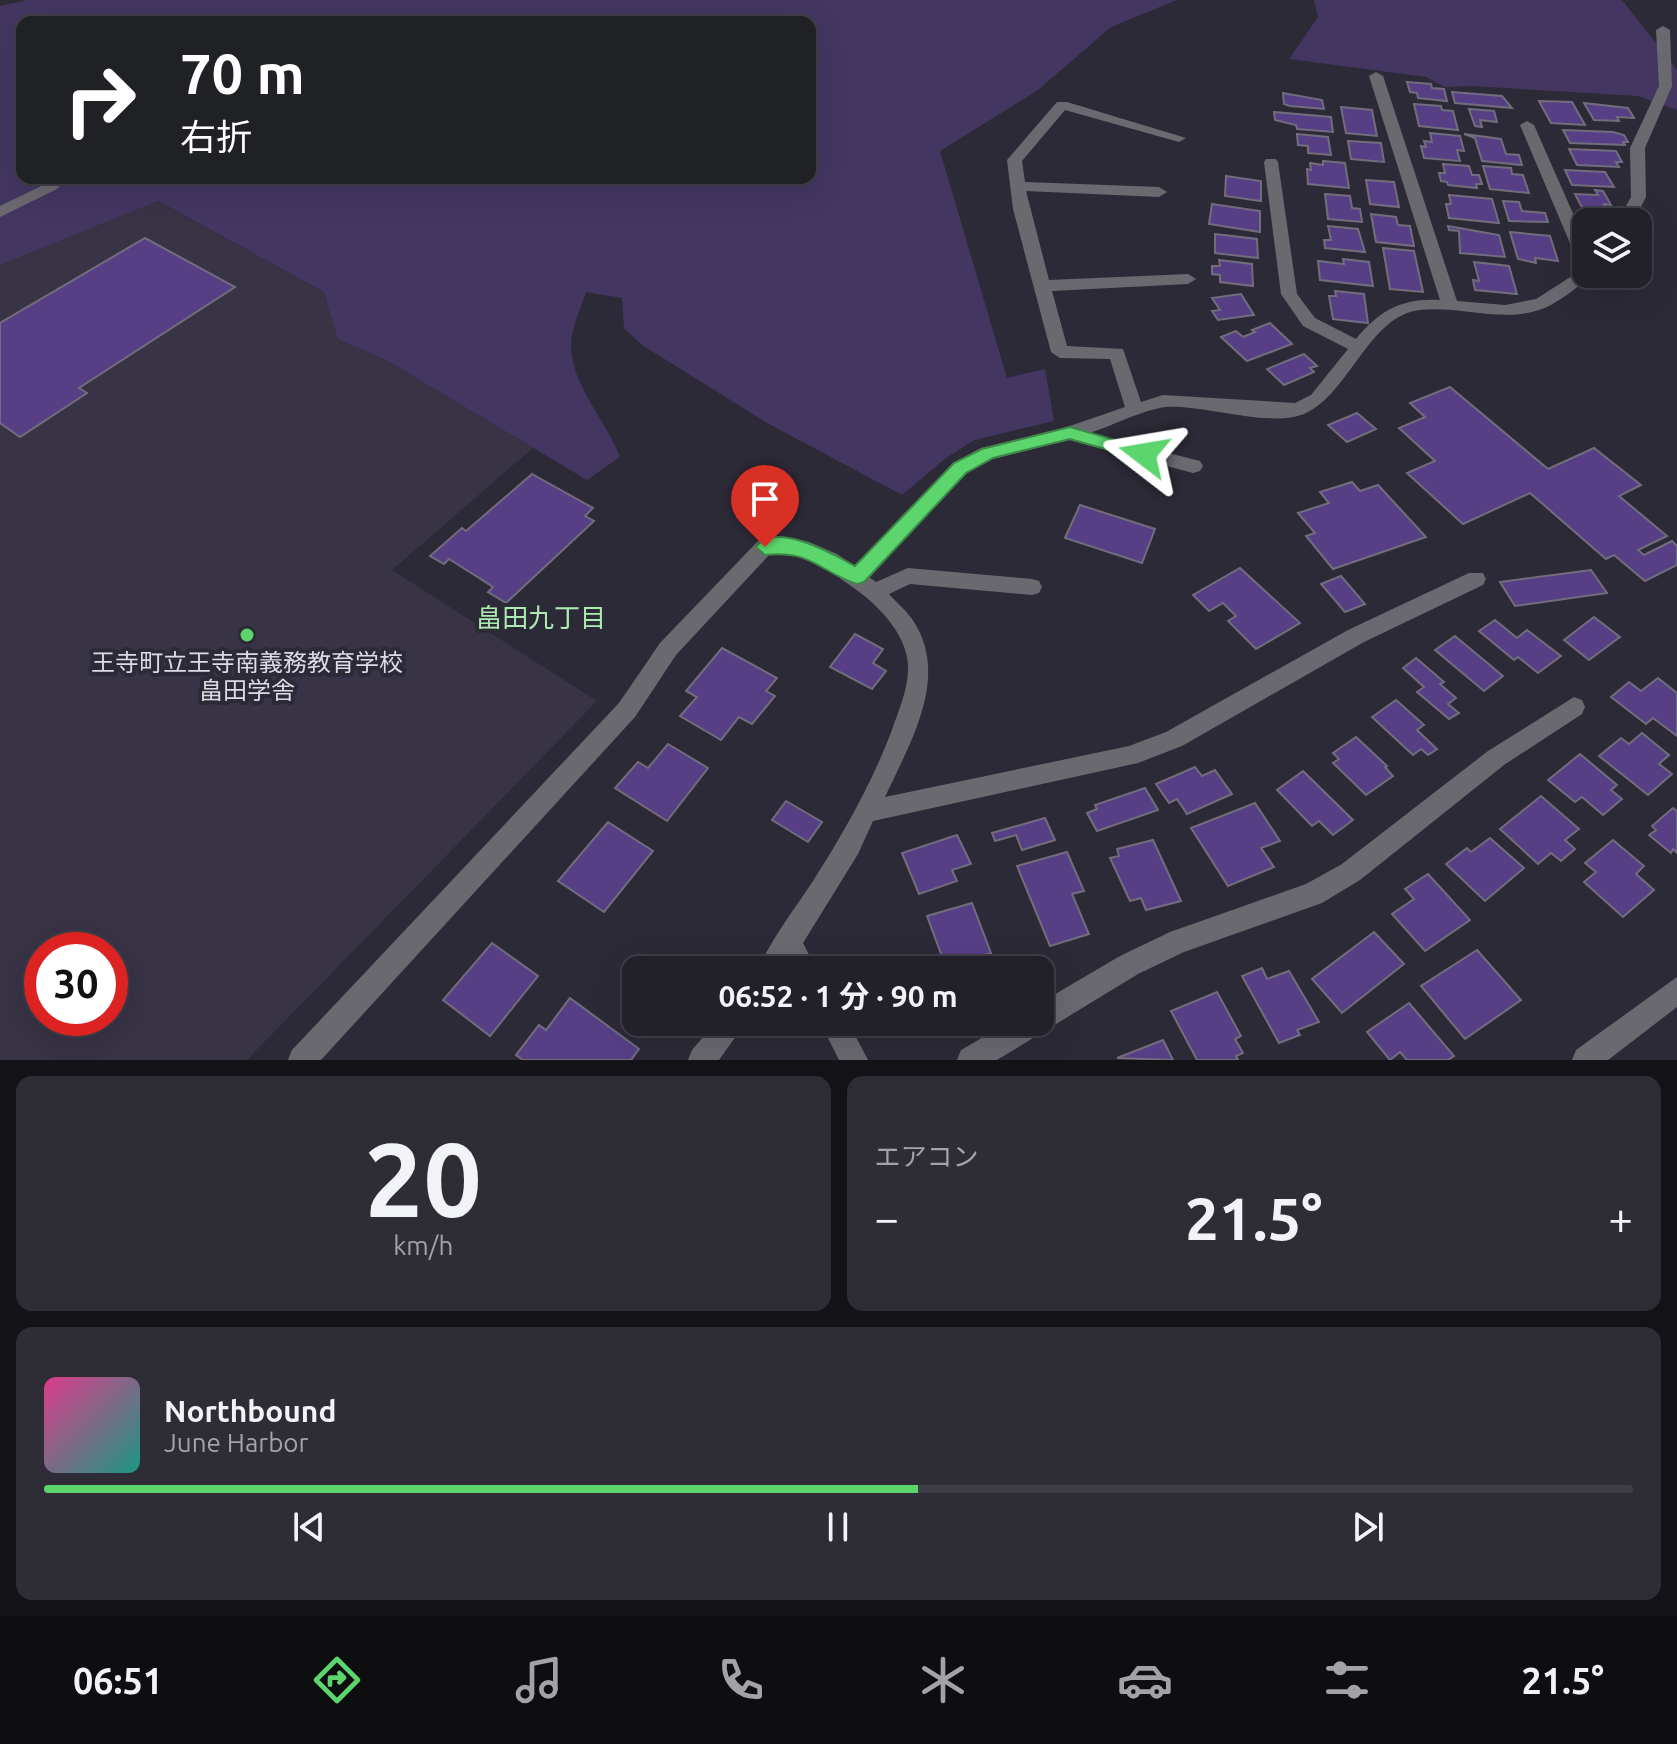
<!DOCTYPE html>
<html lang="ja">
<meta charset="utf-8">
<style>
body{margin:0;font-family:Ubuntu,"Noto Sans JP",sans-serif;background:#2e2d35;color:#f1f3f6;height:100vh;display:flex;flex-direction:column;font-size:30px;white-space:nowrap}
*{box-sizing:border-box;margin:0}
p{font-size:26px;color:#a2a3a8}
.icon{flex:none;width:44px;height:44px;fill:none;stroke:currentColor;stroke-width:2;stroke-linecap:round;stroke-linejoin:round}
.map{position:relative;height:1060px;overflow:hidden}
.sheet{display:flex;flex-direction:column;gap:16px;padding:16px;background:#131217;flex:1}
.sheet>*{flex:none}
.hud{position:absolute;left:16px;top:16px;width:800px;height:168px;border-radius:16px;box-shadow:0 8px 32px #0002,0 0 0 2px #3f3e46;background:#202124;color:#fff;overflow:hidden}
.controls{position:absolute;left:1572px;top:208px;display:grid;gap:16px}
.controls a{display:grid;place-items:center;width:80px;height:80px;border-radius:16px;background:#222029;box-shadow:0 8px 32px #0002,0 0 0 2px #3f3e46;font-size:40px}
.speed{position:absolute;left:24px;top:932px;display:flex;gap:16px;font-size:40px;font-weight:700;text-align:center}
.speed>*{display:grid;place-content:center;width:104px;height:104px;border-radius:50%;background:#222029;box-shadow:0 8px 32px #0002,0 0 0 2px #3f3e46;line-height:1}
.speed .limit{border:12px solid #d22;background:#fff;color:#111}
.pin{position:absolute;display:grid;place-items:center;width:68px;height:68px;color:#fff;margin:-82px -34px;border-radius:50% 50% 50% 0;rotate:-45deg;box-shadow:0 0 8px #0007}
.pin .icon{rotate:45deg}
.me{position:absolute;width:88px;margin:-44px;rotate:284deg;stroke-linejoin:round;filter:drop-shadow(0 0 6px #0008)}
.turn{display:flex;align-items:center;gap:28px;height:168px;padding:0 32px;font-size:36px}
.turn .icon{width:104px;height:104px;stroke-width:2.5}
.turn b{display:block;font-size:56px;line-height:68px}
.big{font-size:60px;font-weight:700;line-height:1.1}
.sheet .widget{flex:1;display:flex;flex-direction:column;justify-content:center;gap:12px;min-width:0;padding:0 28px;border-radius:16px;background:#2e2d35}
.sheet .dial{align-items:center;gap:0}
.dial b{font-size:104px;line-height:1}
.song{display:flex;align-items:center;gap:24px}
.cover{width:96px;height:96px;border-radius:12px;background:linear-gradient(135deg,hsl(330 70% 55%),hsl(170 70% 35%))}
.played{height:8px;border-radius:4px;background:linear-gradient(90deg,#5cd56d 55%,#3f3e46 55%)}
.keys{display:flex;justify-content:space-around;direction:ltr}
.heat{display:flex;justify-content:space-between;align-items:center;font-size:44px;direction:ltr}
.sheet .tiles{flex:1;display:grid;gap:16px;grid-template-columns:1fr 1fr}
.widget:last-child{grid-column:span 2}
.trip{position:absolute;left:622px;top:956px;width:432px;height:80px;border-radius:16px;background:#222029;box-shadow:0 8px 32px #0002,0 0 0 2px #3f3e46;font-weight:700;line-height:80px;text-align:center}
.dock{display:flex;height:128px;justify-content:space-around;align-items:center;background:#0e0d10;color:#a2a3a8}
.dock .icon{width:56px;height:56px}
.dock .current{color:#5cd56d}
.dock b{font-size:36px;color:#f1f3f6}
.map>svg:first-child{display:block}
</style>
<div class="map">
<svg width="1677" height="1060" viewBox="0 0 1677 1060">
<rect width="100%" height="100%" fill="#2d2a37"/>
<!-- built -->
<path fill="#383345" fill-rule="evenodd" d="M157,201L324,292L339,339L388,361L533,448L392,570L597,701L247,1060H0V265ZM42,950H110V1018H42Z"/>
<!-- green -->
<g fill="#433661" fill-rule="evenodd">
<path d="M27,0H1177L1111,27L1038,90L940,151L1007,378L1045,369L1054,421L974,440L946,458L902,495L769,424L642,345L624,328L622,298L586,292C581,308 570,331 571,347C573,388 606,420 620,457L587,480L388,361L338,339L324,292L158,201L0,265V6ZM22,22H810V178H22Z"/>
<polygon points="1314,0 1622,0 1677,70 1677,110 1638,96 1471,86 1445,87 1426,77 1289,59 1318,17"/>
</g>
<!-- building -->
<g fill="#573f86" stroke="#716d7c" stroke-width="2">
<polygon points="1407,82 1431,84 1432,88 1444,89 1447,101 1418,98 1417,93 1410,92"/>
<polygon points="1452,92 1502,96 1512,108 1455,103"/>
<polygon points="1283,93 1322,100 1324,109 1290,106 1284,104"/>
<polygon points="1539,101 1572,102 1585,125 1551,123"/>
<polygon points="1584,103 1628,108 1634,118 1617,117 1619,121 1594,120"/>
<polygon points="1414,104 1441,106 1442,110 1453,111 1458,130 1419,126"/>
<polygon points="1341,107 1372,110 1377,136 1346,133"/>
<polygon points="1469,109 1494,111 1497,122 1480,120 1482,127 1475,126"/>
<polygon points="1274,112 1331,117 1333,132 1297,129 1296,125 1275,120"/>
<polygon points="1563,130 1613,132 1624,135 1628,142 1623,142 1625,145 1570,143"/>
<polygon points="1430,133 1460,136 1464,151 1457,150 1460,161 1424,158 1421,146 1426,147 1424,141 1432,142"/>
<polygon points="1297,134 1328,137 1331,155 1308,153 1308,146 1298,145"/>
<polygon points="1464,134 1501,139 1506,154 1519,155 1522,165 1482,161 1475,138"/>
<polygon points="1348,141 1381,143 1384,162 1351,159"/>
<polygon points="1569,149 1616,151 1622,162 1616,162 1619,167 1577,165"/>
<polygon points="1323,161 1345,163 1349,188 1308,184 1307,169 1311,170 1310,163 1323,165"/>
<polygon points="1443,164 1469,166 1472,175 1479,175 1482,184 1476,184 1477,188 1448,185 1447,182 1441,181 1439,173 1445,173"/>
<polygon points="1483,166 1511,168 1512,174 1523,175 1529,193 1490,189"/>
<polygon points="1565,170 1605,172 1614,187 1572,185"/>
<polygon points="1226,176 1261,181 1261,201 1225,196"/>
<polygon points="1366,180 1394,182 1399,207 1370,204"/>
<polygon points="1595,190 1603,191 1611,205 1604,204 1607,209 1602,209 1606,216 1586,215 1575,194 1598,195"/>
<polygon points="1325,194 1350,196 1352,208 1360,209 1362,222 1328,219"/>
<polygon points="1449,195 1492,199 1499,223 1449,218 1446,204 1451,204"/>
<polygon points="1503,201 1519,202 1522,211 1545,213 1548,222 1509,221"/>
<polygon points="1212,204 1260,211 1260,232 1209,224"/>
<polygon points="1371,214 1396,217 1398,225 1410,226 1414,246 1376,242"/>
<polygon points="1328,226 1358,229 1365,252 1325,248 1324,240 1331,240"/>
<polygon points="1448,226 1499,235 1505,257 1460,253 1459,231 1449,230"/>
<polygon points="1510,232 1550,236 1558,261 1535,258 1536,263 1518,259"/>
<polygon points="1215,234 1257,239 1258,258 1215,253"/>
<polygon points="145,238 235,287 79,388 87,393 20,437 0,423 0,323"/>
<polygon points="1383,248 1414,251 1423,292 1390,289"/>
<polygon points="1343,259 1369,262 1373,286 1320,280 1318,261 1344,264"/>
<polygon points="1219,260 1252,264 1253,286 1220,282 1220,275 1212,274 1212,266 1220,266"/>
<polygon points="1474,262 1509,266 1517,294 1475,290 1473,280 1479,281"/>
<polygon points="1335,291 1364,294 1368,323 1333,319 1329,296 1336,296"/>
<polygon points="1241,294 1254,315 1218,320 1212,311 1220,310 1212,298"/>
<polygon points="1270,323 1292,344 1247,361 1221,337 1236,331 1243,337 1255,332 1252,330"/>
<polygon points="1304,354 1317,366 1310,368 1314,372 1284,385 1267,369"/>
<polygon points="1450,387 1548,469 1594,448 1641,485 1619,496 1667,536 1638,550 1644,555 1672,541 1677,546 1677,565 1645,581 1614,555 1606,559 1530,493 1463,524 1407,473 1435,461 1399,428 1425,417 1410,403"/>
<polygon points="1357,413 1376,429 1347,442 1328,425"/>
<polygon points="532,474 593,508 585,516 594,521 506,603 488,592 493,587 449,559 444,564 430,556 462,528 466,531"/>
<polygon points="1352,482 1360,491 1378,485 1426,537 1333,569 1306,536 1315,533 1298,513 1329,503 1320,492"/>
<polygon points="1080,505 1155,529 1142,563 1065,538"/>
<polygon points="1240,568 1300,623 1256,649 1228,621 1236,616 1223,603 1209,611 1193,595"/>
<polygon points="1591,570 1607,593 1515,606 1500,582"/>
<polygon points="1341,576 1365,604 1345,612 1321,584"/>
<polygon points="1594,617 1620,637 1589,660 1564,640"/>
<polygon points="1495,620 1517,638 1527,630 1561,656 1538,673 1518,657 1514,660 1479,631"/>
<polygon points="855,634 883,649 873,663 886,671 872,689 830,667"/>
<polygon points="1455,636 1503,676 1484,691 1435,650"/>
<polygon points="722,648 777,678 766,691 775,696 752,724 739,717 721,740 680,716 697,697 686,691"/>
<polygon points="1416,658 1444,682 1440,684 1456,698 1448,704 1459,713 1449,719 1417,692 1424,687 1403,668"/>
<polygon points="1658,678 1677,693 1677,736 1653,718 1646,724 1611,697 1629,682 1641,691"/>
<polygon points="1396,700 1424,725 1417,730 1437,749 1428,755 1421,749 1413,755 1372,717"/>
<polygon points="1642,733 1669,755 1659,764 1672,774 1648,795 1599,756 1621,738 1629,744"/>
<polygon points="1356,737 1387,766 1385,767 1393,776 1366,795 1333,763 1339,759 1333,753"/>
<polygon points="668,744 708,768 667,821 615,788 638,762 648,768"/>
<polygon points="1580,754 1617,785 1611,790 1622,799 1603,815 1582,797 1575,802 1548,780"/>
<polygon points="1195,767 1202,776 1215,770 1232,794 1187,814 1177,799 1169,803 1156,784"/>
<polygon points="1303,771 1353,820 1333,835 1319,821 1312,826 1277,790"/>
<polygon points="1145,788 1158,810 1097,831 1087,813 1097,809 1095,805"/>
<polygon points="1541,796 1579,829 1565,840 1575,849 1561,861 1551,853 1538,864 1500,829"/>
<polygon points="786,801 822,822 808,842 772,820"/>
<polygon points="1255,803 1280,841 1261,848 1274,867 1228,886 1191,828"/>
<polygon points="1673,808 1677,811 1677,853 1673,849 1671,853 1649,835 1656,830 1652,826"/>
<polygon points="1045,818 1055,840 1022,850 1016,835 995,841 992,833"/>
<polygon points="608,822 653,851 604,912 558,881"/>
<polygon points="957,835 971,864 952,870 957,881 919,894 902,853"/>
<polygon points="1490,838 1524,868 1485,901 1446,864 1467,848 1471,852"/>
<polygon points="1153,840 1181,901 1146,910 1141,898 1130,901 1110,858 1119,856 1117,849"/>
<polygon points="1613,840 1644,866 1636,874 1654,890 1623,917 1584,882 1596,872 1585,863"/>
<polygon points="1067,852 1084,891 1072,894 1089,934 1050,946 1017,866"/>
<polygon points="1428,874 1470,920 1425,951 1392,914 1414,899 1405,889"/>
<polygon points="972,903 991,953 978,957 983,970 947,970 927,916"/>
<polygon points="1374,932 1404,964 1342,1013 1312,979"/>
<polygon points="492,943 538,976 490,1036 443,1000"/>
<polygon points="1477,950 1521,1000 1465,1039 1421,986"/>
<polygon points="1262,968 1267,979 1289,971 1319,1022 1297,1030 1300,1035 1279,1043 1242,976"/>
<polygon points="1217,992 1241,1036 1235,1039 1243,1053 1236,1056 1238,1060 1197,1060 1171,1011"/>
<polygon points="570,998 639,1049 631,1060 523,1060 516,1055 539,1025 546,1030"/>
<polygon points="1409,1003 1454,1056 1448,1060 1407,1060 1400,1052 1390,1060 1367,1032"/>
<polygon points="1163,1040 1173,1060 1117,1058"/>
</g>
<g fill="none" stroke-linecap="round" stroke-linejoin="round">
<!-- minor -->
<g fill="#6b6970" fill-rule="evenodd">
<polygon points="1663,26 1670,30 1672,86 1645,148 1646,197 1633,222 1617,222 1631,197 1630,148 1659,86 1656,30"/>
<path d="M1376,72L1383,76L1457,301L1505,305L1536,299L1586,267L1578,262L1520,125L1527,121L1534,125L1586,243V274L1592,276C1578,286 1562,300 1547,307C1506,325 1462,305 1420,310C1369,315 1349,395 1304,414C1269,428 1203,404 1165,407C1143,410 1111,426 1090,433L1200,461L1203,466L1200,471L1193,473L1069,440L993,459L967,473L869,577L876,582L908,568L1032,579L1039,581L1042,587L1039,593L1032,595L910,584L889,594C897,603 908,612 914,622C950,678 909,745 885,797L1129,746L1166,732L1348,630L1469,573H1483L1486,579L1483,585L1364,642L1182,746L1138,763L873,821L858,854L803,943L817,970H790L788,967L786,970H758C771,939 794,910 813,881C843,834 872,783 892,730C899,709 909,688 908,665C907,636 880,607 858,591C830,571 806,551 770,554L676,655L635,717L321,1060H288L292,1050L619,703L660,643L758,541L786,537L809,542L837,554L854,566L953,463L981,448L1067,427L1125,407L1110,359L1060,358L1051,352L1013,209L1007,160L1057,102H1067L1186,138L1179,142L1065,110L1022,161L1025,182L1159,187L1167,192L1159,197L1026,191L1049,280L1188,274L1196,279L1188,284L1052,291L1067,346L1123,349L1141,402L1163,395L1295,403L1311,395L1348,349L1303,326L1281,294L1264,162L1266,159H1276L1278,162L1297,294L1315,318L1356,339C1380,310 1402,298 1440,300L1369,76Z"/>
<polygon points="52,181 60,186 57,189 0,217 0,206"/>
<polygon points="1574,697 1582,700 1585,707 1582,714 1504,765 1360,880 1322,903 1184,952 1138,974 997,1060 957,1060 961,1050 1009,1022 1040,1022 1040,1003 1120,956 1170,932 1306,884 1342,864 1488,751"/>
<polygon points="1677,977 1677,1007 1608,1060 1572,1060 1576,1050"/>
<polygon points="716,1022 746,1022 719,1060 688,1060 692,1050"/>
<polygon points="820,1022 848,1022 868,1060 839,1060"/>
</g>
</g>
<!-- route -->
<path fill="#5cd56d" stroke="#3c8a47" stroke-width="2" d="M1070,427L1150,450L1152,454L1144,460L1070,439L993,458L966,473L864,582L857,584C818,571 812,550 765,555L756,547C774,520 835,555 855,566L954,463L982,449Z"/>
<!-- markers -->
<circle fill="#5cd56d" stroke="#2d2a37" stroke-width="3" cx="247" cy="635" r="8"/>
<g text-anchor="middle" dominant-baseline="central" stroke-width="8" stroke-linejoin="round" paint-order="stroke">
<!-- poi labels -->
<g font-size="24" fill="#dcdae3" stroke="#2d2a37">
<text x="247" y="662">王寺町立王寺南義務教育学校<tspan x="247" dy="28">畠田学舎</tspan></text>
</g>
<!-- neighbourhood labels -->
<g font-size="26" fill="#adeab1" stroke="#2d2a37">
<text x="541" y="617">畠田九丁目</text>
</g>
</g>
</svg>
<div class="controls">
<a><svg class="icon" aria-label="layers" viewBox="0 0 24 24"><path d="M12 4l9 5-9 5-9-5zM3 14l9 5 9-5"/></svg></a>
</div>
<div class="speed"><div class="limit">30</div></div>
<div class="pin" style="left:765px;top:547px;background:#d93025"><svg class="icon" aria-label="arrive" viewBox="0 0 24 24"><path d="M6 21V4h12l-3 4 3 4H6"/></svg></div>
<svg class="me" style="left:1144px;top:454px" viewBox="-20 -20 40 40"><path d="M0-17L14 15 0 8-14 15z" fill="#5cd56d" stroke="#fff" stroke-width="4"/></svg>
<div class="trip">06:52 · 1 分 · 90 m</div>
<div class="hud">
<div class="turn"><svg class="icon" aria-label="right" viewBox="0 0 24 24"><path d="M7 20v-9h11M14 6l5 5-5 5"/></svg><div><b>70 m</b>右折</div></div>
</div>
</div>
<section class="sheet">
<div class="tiles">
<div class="widget dial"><b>20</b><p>km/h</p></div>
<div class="widget"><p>エアコン</p>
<div class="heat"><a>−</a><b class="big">21.5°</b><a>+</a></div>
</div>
<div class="widget">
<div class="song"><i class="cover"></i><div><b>Northbound</b><p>June Harbor</p></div></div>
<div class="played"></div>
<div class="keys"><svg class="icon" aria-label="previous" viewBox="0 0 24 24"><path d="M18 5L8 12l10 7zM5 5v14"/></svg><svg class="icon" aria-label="pause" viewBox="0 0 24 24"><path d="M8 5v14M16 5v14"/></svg><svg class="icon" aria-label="next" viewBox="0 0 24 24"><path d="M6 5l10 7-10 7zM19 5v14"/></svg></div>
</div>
</div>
</section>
<nav class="dock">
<b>06:51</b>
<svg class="icon current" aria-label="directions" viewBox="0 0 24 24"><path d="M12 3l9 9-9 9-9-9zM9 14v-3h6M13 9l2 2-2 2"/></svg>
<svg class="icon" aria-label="music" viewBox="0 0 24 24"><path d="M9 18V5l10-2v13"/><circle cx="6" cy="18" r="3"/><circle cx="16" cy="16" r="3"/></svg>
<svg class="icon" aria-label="phone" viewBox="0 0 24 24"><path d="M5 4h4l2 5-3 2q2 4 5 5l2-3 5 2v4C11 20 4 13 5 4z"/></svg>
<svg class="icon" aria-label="climate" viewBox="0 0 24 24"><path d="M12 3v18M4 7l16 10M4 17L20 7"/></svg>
<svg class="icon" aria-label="car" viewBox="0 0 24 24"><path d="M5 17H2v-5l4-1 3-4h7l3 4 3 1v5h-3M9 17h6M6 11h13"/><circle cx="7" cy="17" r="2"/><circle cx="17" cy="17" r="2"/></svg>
<svg class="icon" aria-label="filters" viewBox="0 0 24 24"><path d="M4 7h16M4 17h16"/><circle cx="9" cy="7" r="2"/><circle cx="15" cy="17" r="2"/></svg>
<b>21.5°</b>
</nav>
